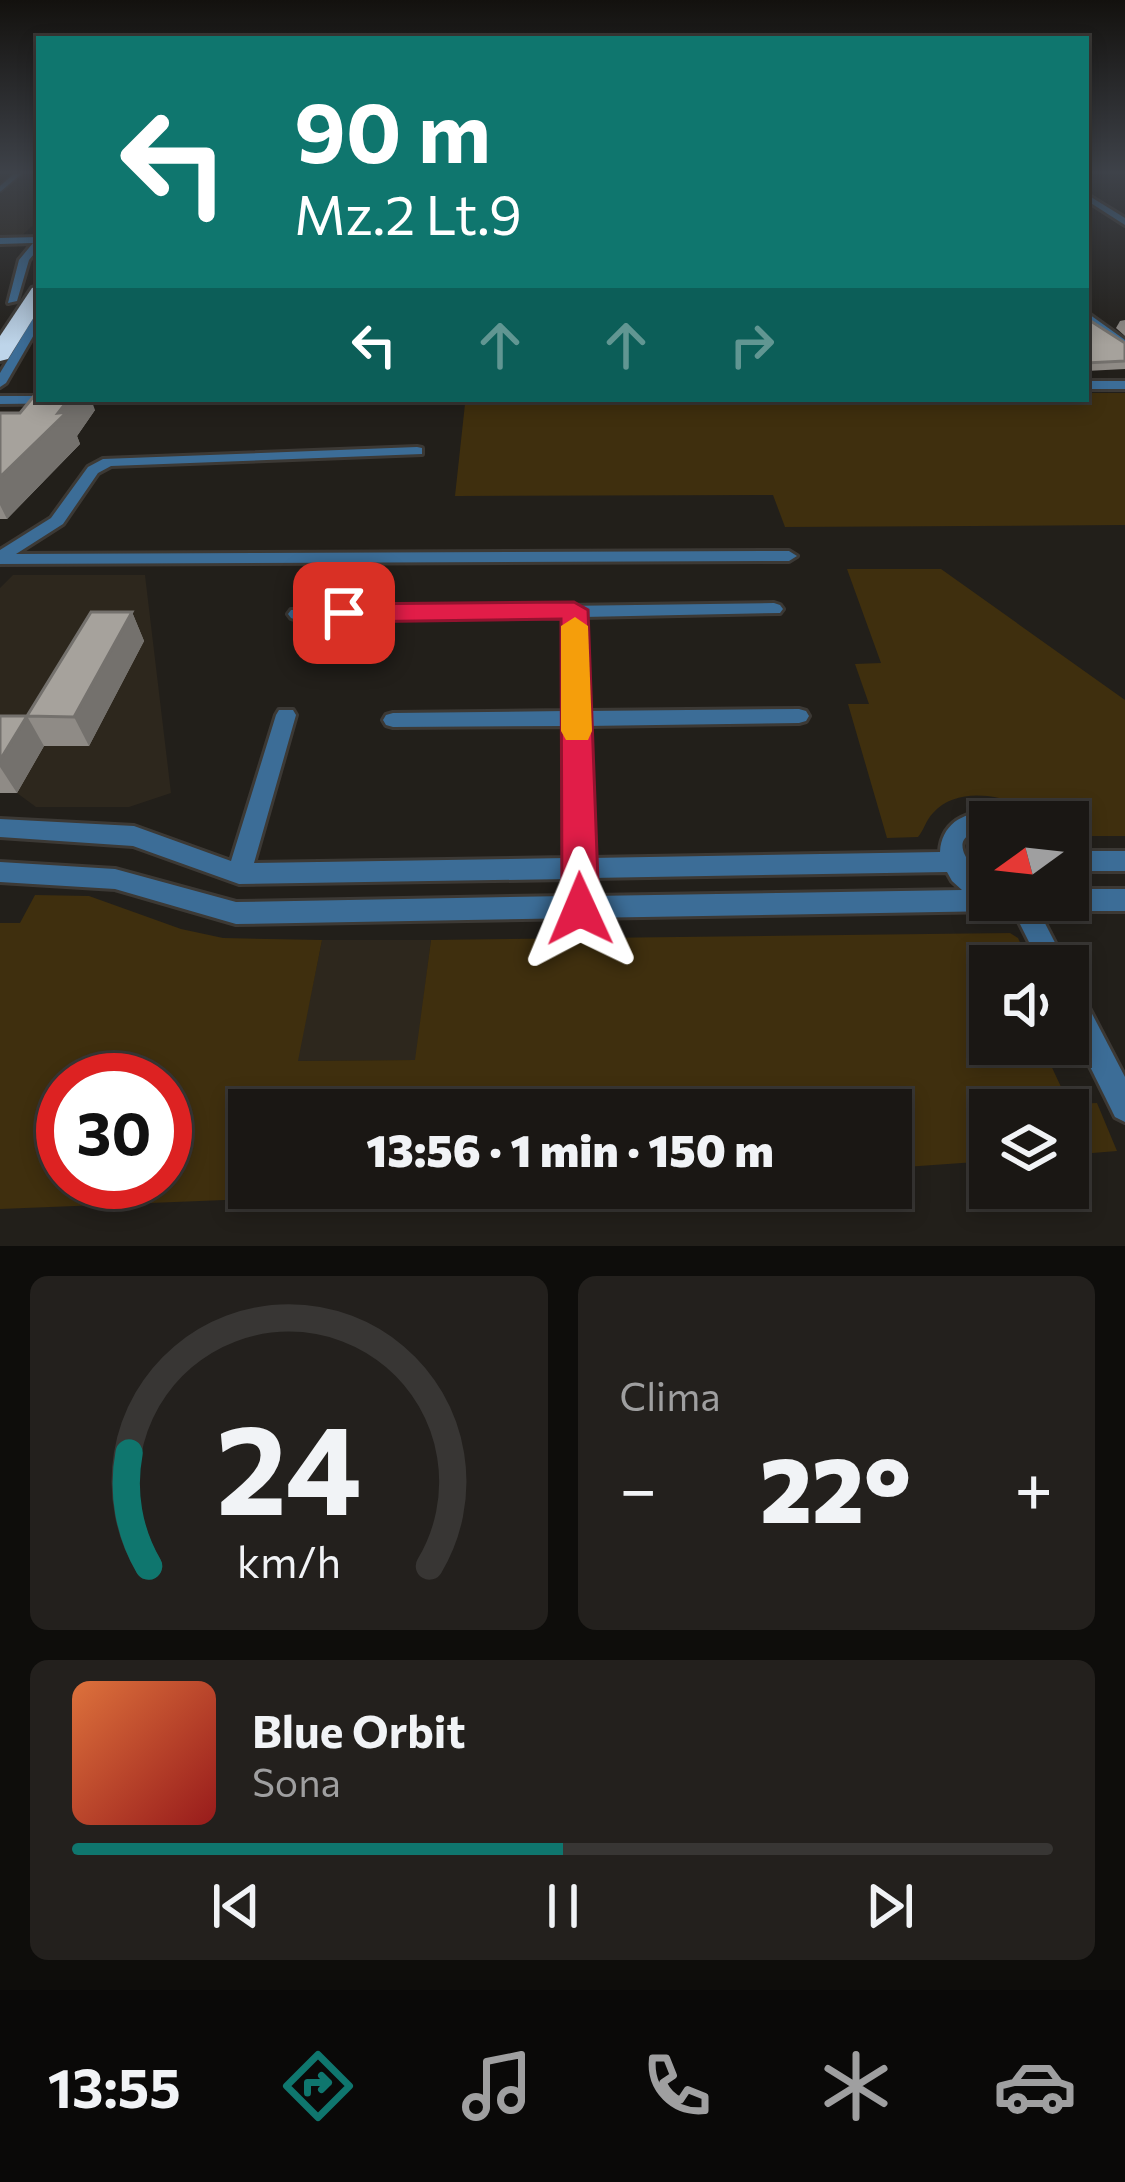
<!DOCTYPE html>
<html lang="es">
<meta charset="utf-8">
<style>
body{margin:0;font-family:Commissioner,sans-serif;background:#23201d;color:#f1f3f6;height:100vh;display:flex;flex-direction:column;font-size:45px;white-space:nowrap}
*{box-sizing:border-box;margin:0}
p{font-size:39px;color:#9f9fa0}
.icon{flex:none;width:66px;height:66px;fill:none;stroke:currentColor;stroke-width:2;stroke-linecap:round;stroke-linejoin:round}
.map{position:relative;height:1246px;overflow:hidden}
.side{display:flex;flex-direction:column;gap:30px;padding:30px;background:#0e0d0b;flex:1}
.side>*{flex:none}
.top-card{position:absolute;left:36px;top:36px;width:1053px;height:366px;border-radius:0px;box-shadow:0 6px 18px #0003,0 0 0 3px #383634;background:#0f766e;color:#fff;overflow:hidden}
.needle{width:78px;rotate:255deg}
.fabs{position:absolute;left:969px;top:801px;display:grid;gap:24px}
.fabs a{display:grid;place-items:center;width:120px;height:120px;border-radius:0px;background:#1a1714;box-shadow:0 6px 18px #0003,0 0 0 3px #383634;font-size:60px}
.speed{position:absolute;left:36px;top:1053px;display:flex;gap:24px;font-size:60px;font-weight:700;text-align:center}
.speed>*{display:grid;place-content:center;width:156px;height:156px;border-radius:50%;background:#1a1714;box-shadow:0 6px 18px #0003,0 0 0 3px #383634;line-height:1}
.speed .limit{border:18px solid #d22;background:#fff;color:#111}
.pin{position:absolute;display:grid;place-items:center;width:102px;height:102px;color:#fff;margin:-51px;border-radius:24px;box-shadow:0 6px 18px #0006}
.me{position:absolute;width:132px;margin:-66px;rotate:359deg;stroke-linejoin:round;filter:drop-shadow(0 0 9px #0008)}
.turn{display:flex;align-items:center;gap:42px;height:252px;padding:0 60px;font-size:54px}
.turn .icon{width:156px;height:156px;stroke-width:2.5}
.turn b{display:block;font-size:84px;line-height:102px}
.lanes{display:flex;align-items:center;height:114px;padding:0 60px;background:#0003;justify-content:center;gap:60px;direction:ltr}
.lanes .off{opacity:.35}
.big{font-size:90px;font-weight:800;line-height:1.1}
.side .card{flex:1;display:flex;flex-direction:column;justify-content:center;gap:18px;min-width:0;padding:0 42px;border-radius:18px;background:#23201d}
.side .dial{align-items:center;gap:0}
.dial svg{height:312px;overflow:visible;fill:none;stroke:#383634;stroke-width:7;stroke-linecap:round;text-anchor:middle}
.dial text{fill:#f1f3f6;stroke:none}
.song{display:flex;align-items:center;gap:36px}
.cover{width:144px;height:144px;border-radius:18px;background:linear-gradient(135deg,hsl(20 70% 55%),hsl(0 70% 35%))}
.played{height:12px;border-radius:6px;background:linear-gradient(90deg,#0f766e 50%,#383634 50%)}
.keys{display:flex;justify-content:space-around;direction:ltr}
.heat{display:flex;justify-content:space-between;align-items:center;font-size:66px;direction:ltr}
.side .tiles{flex:1;display:grid;gap:30px;grid-template-columns:1fr 1fr}
.card:last-child{grid-column:span 2}
.trip{position:absolute;left:228px;top:1089px;width:684px;height:120px;border-radius:0px;background:#1a1714;box-shadow:0 6px 18px #0003,0 0 0 3px #383634;font-weight:800;line-height:120px;text-align:center}
.tab-bar{display:flex;height:192px;justify-content:space-around;align-items:center;background:#0a0908;color:#9f9fa0}
.tab-bar .icon{width:84px;height:84px}
.tab-bar .on{color:#0f766e}
.tab-bar b{font-size:54px;color:#f1f3f6}
.map>svg:first-child{display:block}
</style>
<div class="map">
<svg width="1125" height="1246" viewBox="0 0 1125 1246">
<rect width="100%" height="100%" fill="#221f1a"/>
<!-- built -->
<g fill="#2d271d">
<polygon points="0,171 39,171 39,220 20,237 0,237"/>
<polygon points="13,575 145,575 171,793 129,807 36,807 17,793 0,793 0,588"/>
<polygon points="322,940 431,940 416,1060 297,1061"/>
</g>
<!-- green -->
<g fill="#3f2f0e" fill-rule="evenodd">
<polygon points="1086,393 1125,393 1125,525 785,527 773,495 455,496 465,404 1086,399"/>
<path d="M847,569H941L1125,700V836H1072L1068,822C1053,822 1046,815 1033,809C1004,796 958,785 933,813C926,820 924,830 918,837L887,838L848,704H869L855,664L881,663Z"/>
<path d="M35,895L89,896L181,929L223,938L322,940L298,1061L415,1060L431,940L1010,933L1018,938L1031,966H990V1044H1041L1069,1104L1097,1103L1117,1151L1068,1155V1110H990V1161L891,1168V1110H249V1188H520L0,1209V923H20ZM63,1080H165V1182H63Z"/>
</g>
<g fill="none" stroke-linecap="round" stroke-linejoin="round">
<!-- lane casing -->
<g stroke="#3c3935" stroke-width="8">
<polyline id="lane" points="0,189 21,171"/>
</g>
<!-- street casing -->
<g stroke="#3c3935" stroke-width="6">
<g id="street">
<polygon points="1086,194 1125,218 1125,225 1086,200"/>
<polygon points="39,237 39,248 29,260 17,301 8,303 19,260 33,243 0,244 0,238"/>
<polygon points="1086,312 1125,340 1125,349 1086,320"/>
<polygon points="39,314 39,326 6,383 0,387 0,373 34,317"/>
<rect x="1086" y="381" width="39" height="8"/>
<polygon points="0,396 39,396 39,399 89,399 83,403 0,404"/>
<polygon points="417,447 422,448 422,454 111,466 98,473 63,524 16,554 789,551 797,556 789,561 0,564 0,550 51,518 88,467 103,459"/>
<path d="M774,603L780,605L783,609L780,613L583,617L586,711L799,709L806,711L809,716L806,721L799,723L586,726L591,858L940,852C942,818 974,807 1004,815L1007,822H990V831C941,832 968,866 990,883V900H1010L1007,908L998,911L236,924L115,889L0,882V862L115,869L236,902L568,896L567,879L239,884L133,846L0,837V819L134,826L231,861L276,715L279,710H293L296,715L254,863L567,858L566,726L393,727L386,725L383,720L386,715L393,713L566,711L565,617L297,620L291,618L288,614L291,610ZM947,872L952,881L962,890L592,896L591,878Z"/>
<rect x="1068" y="851" width="57" height="20"/>
<polygon points="1068,889 1125,889 1125,911 1068,911 1059,908 1056,900 1068,900"/>
<polygon points="1012,900 1033,900 1067,966 1041,966 1010,904"/>
<polygon points="1068,981 1077,985 1125,1077 1125,1122 1115,1117 1068,1022"/>
</g>
</g>
<!-- highway casing -->
<g stroke="#3c3935" stroke-width="6">
<polygon id="highway" points="39,286 39,309 8,359 0,361 0,336 32,288"/>
</g>
<!-- lane -->
<use href="#lane" stroke="#3c6d97" stroke-width="4.5"/>
<!-- street -->
<use href="#street" fill="#3c6d97" fill-rule="evenodd"/>
<!-- highway -->
<use href="#highway" fill="#bed5ea" fill-rule="evenodd"/>
</g>
<!-- wall -->
<g fill="#8f8b86">
<polygon points="1086,318 1125,343 1125,369 1086,371"/>
<polygon points="1125,320 1125,336 1116,328 1120,321"/>
<polygon points="95,410 77,436 80,444 7,519 0,519 0,413"/>
<polygon points="132,612 144,641 89,746 44,746 17,793 0,793 0,716 27,716"/>
</g>
<!-- shaded-wall -->
<g fill="#74716d">
<polygon points="69,399 91,399 95,410 77,436 80,444 7,519 0,505 0,477"/>
<polygon points="132,612 144,641 89,746 74,717"/>
<polygon points="27,716 44,746 17,793 0,767 0,760"/>
</g>
<!-- building -->
<g fill="#a6a29c" stroke="#74716d" stroke-width="3">
<polygon points="1086,318 1125,343 1125,361 1086,363"/>
<polygon points="39,390 39,399 69,399 58,413 67,412 0,477 0,413 20,413"/>
<polygon points="91,612 132,612 74,717 27,716 0,760 0,716 27,716"/>
</g>
<!-- sky -->
<linearGradient id="sky" x2="0" y2="1"><stop stop-color="#13110e"/><stop offset="0.5" stop-color="#3e4249"/><stop offset="1" stop-color="#3e4249" stop-opacity="0"/></linearGradient>
<rect width="1125" height="345" fill="url(#sky)"/>
<!-- route -->
<polygon fill="#e11d48" stroke="#92132f" stroke-width="3" points="574,602 588,610 599,909 593,921 580,926 567,921 562,909 561,619 344,622 330,613 344,604"/>
<!-- slow -->
<polygon fill="#f59e0b" points="575,617 588,626 592,731 588,740 566,740 561,731 561,626"/>
</svg>
<div class="fabs">
<a><svg class="needle" viewBox="-14 -14 28 28"><path d="M0-13l5 13h-10z" fill="#e53935"/><path d="M0 13l5-13h-10z" fill="#9f9fa0"/></svg></a>
<a><svg class="icon" aria-label="sound" viewBox="0 0 24 24"><path d="M4 9h4l5-4v14l-5-4H4zM17 9q2 3 0 6"/></svg></a>
<a><svg class="icon" aria-label="layers" viewBox="0 0 24 24"><path d="M12 4l9 5-9 5-9-5zM3 14l9 5 9-5"/></svg></a>
</div>
<div class="speed"><div class="limit">30</div></div>
<div class="pin" style="left:344px;top:613px;background:#d93025"><svg class="icon" aria-label="arrive" viewBox="0 0 24 24"><path d="M6 21V4h12l-3 4 3 4H6"/></svg></div>
<svg class="me" style="left:580px;top:909px" viewBox="-20 -20 40 40"><path d="M0-17L14 15 0 8-14 15z" fill="#e11d48" stroke="#fff" stroke-width="4"/></svg>
<div class="trip">13:56 · 1 min · 150 m</div>
<div class="top-card">
<div class="turn"><svg class="icon" aria-label="left" viewBox="0 0 24 24"><path d="M17 20v-9H6M10 6l-5 5 5 5"/></svg><div><b>90 m</b>Mz.2 Lt.9</div></div>
<div class="lanes"><svg class="icon" aria-label="left" viewBox="0 0 24 24"><path d="M17 20v-9H6M10 6l-5 5 5 5"/></svg><svg class="icon off" aria-label="ahead" viewBox="0 0 24 24"><path d="M12 20V5M6 11l6-6 6 6"/></svg><svg class="icon off" aria-label="ahead" viewBox="0 0 24 24"><path d="M12 20V5M6 11l6-6 6 6"/></svg><svg class="icon off" aria-label="right" viewBox="0 0 24 24"><path d="M7 20v-9h11M14 6l5 5-5 5"/></svg></div>
</div>
</div>
<section class="side">
<div class="tiles">
<div class="card dial"><svg viewBox="0 0 100 80">
<path d="M14 69A42 42 0 1 1 86 69"/>
<path d="M14 69A42 42 0 0 1 9 40" stroke="#0f766e"/>
<text x="50" y="56" font-size="32" font-weight="700">24</text>
<text x="50" y="72" font-size="11">km/h</text>
</svg></div>
<div class="card"><p>Clima</p>
<div class="heat"><a>−</a><b class="big">22°</b><a>+</a></div>
</div>
<div class="card">
<div class="song"><i class="cover"></i><div><b>Blue Orbit</b><p>Sona</p></div></div>
<div class="played"></div>
<div class="keys"><svg class="icon" aria-label="previous" viewBox="0 0 24 24"><path d="M18 5L8 12l10 7zM5 5v14"/></svg><svg class="icon" aria-label="pause" viewBox="0 0 24 24"><path d="M8 5v14M16 5v14"/></svg><svg class="icon" aria-label="next" viewBox="0 0 24 24"><path d="M6 5l10 7-10 7zM19 5v14"/></svg></div>
</div>
</div>
</section>
<nav class="tab-bar">
<b>13:55</b>
<svg class="icon on" aria-label="directions" viewBox="0 0 24 24"><path d="M12 3l9 9-9 9-9-9zM9 14v-3h6M13 9l2 2-2 2"/></svg>
<svg class="icon" aria-label="music" viewBox="0 0 24 24"><path d="M9 18V5l10-2v13"/><circle cx="6" cy="18" r="3"/><circle cx="16" cy="16" r="3"/></svg>
<svg class="icon" aria-label="phone" viewBox="0 0 24 24"><path d="M5 4h4l2 5-3 2q2 4 5 5l2-3 5 2v4C11 20 4 13 5 4z"/></svg>
<svg class="icon" aria-label="climate" viewBox="0 0 24 24"><path d="M12 3v18M4 7l16 10M4 17L20 7"/></svg>
<svg class="icon" aria-label="car" viewBox="0 0 24 24"><path d="M5 17H2v-5l4-1 3-4h7l3 4 3 1v5h-3M9 17h6M6 11h13"/><circle cx="7" cy="17" r="2"/><circle cx="17" cy="17" r="2"/></svg>
</nav>
